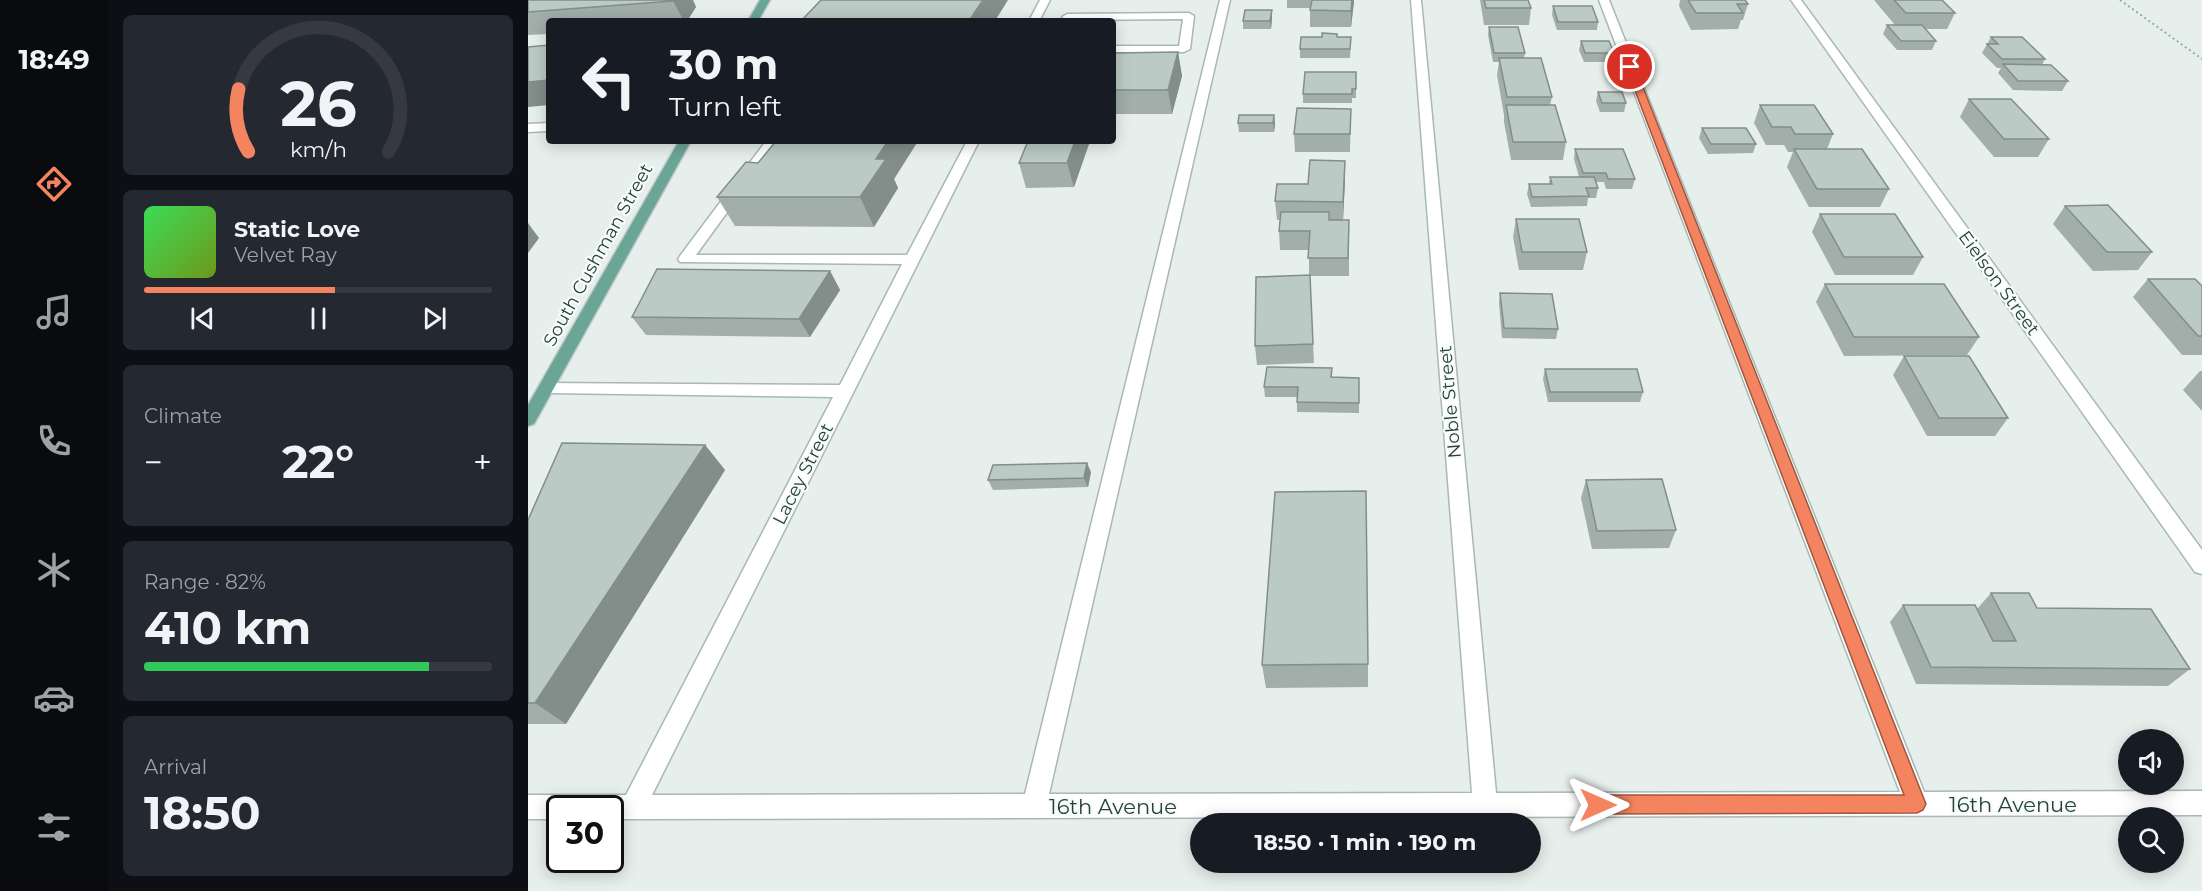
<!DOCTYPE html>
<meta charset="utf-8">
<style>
body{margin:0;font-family:Montserrat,sans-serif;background:#242831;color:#f1f3f6;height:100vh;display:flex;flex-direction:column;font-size:22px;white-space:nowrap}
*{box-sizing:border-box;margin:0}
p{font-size:20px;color:#9ea1a6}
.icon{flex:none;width:33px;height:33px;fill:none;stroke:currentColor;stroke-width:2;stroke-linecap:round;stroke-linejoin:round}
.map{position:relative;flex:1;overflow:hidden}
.drawer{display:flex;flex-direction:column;gap:15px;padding:15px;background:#0d0f14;width:420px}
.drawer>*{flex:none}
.top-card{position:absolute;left:18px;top:18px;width:570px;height:126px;border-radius:6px;box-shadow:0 3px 15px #0003;background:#171b24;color:#f1f3f6;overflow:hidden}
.controls{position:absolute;left:1590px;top:729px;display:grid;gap:12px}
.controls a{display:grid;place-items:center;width:66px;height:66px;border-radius:50%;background:#171b24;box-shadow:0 3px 15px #0003;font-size:30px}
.speed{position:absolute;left:18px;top:795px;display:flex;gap:12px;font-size:30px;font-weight:700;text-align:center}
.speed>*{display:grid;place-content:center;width:78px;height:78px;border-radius:50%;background:#171b24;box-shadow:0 3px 15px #0003;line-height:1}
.speed .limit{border:3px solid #111;border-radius:9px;background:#fff;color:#111}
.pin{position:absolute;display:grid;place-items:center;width:51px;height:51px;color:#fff;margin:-26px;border:3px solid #fff;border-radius:50%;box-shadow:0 2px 6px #0007}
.me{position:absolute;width:66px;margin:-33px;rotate:90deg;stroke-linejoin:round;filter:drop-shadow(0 0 4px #0008)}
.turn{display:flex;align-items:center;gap:21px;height:126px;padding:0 24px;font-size:27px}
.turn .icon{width:78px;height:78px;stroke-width:2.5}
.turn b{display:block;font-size:42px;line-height:51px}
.big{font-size:45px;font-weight:700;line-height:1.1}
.drawer .widget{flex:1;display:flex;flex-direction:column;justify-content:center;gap:9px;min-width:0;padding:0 21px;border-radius:9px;background:#242831}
.drawer .dial{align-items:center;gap:0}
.dial svg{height:156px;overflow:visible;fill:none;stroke:#363941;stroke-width:7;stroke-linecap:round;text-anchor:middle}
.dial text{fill:#f1f3f6;stroke:none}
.song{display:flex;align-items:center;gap:18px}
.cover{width:72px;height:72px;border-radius:9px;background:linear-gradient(135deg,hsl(130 70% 55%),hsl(80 70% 35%))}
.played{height:6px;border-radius:3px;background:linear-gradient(90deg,#f4845f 55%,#363941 55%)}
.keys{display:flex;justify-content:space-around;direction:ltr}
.heat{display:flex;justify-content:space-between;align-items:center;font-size:33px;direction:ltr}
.charge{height:9px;border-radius:4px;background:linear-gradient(90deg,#34c759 82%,#363941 0)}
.trip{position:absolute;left:662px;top:813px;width:351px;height:60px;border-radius:30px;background:#171b24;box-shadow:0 3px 15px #0003;font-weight:700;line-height:60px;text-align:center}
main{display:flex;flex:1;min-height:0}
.dock{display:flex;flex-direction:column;width:108px;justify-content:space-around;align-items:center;background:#090b0e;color:#9ea1a6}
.dock .icon{width:42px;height:42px}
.dock .active{color:#f4845f}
.dock b{font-size:27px;color:#f1f3f6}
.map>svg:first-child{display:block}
</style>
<main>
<nav class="dock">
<b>18:49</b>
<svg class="icon active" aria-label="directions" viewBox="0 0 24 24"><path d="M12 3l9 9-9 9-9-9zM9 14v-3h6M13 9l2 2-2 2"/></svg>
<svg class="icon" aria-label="music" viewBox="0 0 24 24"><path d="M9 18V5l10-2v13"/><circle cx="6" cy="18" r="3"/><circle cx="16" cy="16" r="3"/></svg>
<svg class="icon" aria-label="phone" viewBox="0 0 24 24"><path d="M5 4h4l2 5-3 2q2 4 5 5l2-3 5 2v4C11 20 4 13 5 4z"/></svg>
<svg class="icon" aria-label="climate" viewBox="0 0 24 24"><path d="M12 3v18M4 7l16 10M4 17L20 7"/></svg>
<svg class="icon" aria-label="car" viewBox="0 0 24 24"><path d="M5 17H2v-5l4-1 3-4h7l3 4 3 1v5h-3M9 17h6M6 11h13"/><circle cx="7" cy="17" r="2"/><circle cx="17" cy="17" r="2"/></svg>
<svg class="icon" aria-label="filters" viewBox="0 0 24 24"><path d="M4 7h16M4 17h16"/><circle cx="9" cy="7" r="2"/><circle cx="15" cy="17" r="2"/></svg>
</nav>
<section class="drawer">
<div class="widget dial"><svg viewBox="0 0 100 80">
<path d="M14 69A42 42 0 1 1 86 69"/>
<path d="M14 69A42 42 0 0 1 9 37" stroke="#f4845f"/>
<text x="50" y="56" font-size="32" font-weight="700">26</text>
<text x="50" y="72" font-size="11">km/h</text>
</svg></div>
<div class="widget">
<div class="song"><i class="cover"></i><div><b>Static Love</b><p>Velvet Ray</p></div></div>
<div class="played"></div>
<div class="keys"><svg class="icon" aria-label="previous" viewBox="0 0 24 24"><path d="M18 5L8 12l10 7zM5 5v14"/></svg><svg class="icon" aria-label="pause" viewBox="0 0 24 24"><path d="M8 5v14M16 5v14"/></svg><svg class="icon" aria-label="next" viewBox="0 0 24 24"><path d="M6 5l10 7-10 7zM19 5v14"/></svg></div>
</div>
<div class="widget"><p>Climate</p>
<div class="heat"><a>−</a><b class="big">22°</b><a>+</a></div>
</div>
<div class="widget"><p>Range · 82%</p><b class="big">410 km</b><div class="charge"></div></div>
<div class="widget"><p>Arrival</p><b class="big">18:50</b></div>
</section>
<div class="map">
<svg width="1674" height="891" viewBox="0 0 1674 891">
<rect width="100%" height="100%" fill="#e6efeb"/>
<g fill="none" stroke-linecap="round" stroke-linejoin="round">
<!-- minor casing -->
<g stroke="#a8b8b2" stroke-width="3">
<g id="minor">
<polygon points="512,0 522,0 511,21 501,21"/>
<polygon points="692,0 702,0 521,794 944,793 883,0 893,0 968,793 1372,792 1071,0 1081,0 1396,792 1674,791 1674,815 105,819 82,819 82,808 32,808 32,819 0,819 0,795 98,795 305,397 19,393 13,391 11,387 13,383 312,385 374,264 152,262 150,259 152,256 238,141 251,141 168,255 379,255 439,141 451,141 124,795 497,794"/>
<polygon points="1263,0 1273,0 1674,550 1674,574 1667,572"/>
<polygon points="661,13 666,16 662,49 656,52 585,52 585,46 651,46 655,19 539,20 534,17 539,14"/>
<polygon points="21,123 21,131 0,132 0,124"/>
</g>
</g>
<!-- major casing -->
<g stroke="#c2cac8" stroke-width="3">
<g id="major">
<polygon points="232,0 242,0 230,21 220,21"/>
<polygon points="151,141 163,141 6,424 0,426 0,405"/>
</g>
</g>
<!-- path -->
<polyline stroke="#86b3a5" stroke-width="2" stroke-dasharray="2 3" stroke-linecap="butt" points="1592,0 1674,59"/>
<!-- minor -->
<use href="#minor" fill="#fff" fill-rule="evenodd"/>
<!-- major -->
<use href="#major" fill="#6aa596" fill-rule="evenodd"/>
</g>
<!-- wall -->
<g fill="#a1aea9">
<polygon points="0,0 165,0 168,7 159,21 21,21 21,34 0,35"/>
<polygon points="759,0 826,0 823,27 782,27 782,8 759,8"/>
<polygon points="952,0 1000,0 1003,8 1001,25 956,25"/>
<polygon points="1152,0 1217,0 1220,4 1215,20 1213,20 1210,29 1163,30 1151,6"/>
<polygon points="1346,0 1414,0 1427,13 1419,29 1397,29 1408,41 1404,50 1369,50 1355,34 1359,25 1367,25"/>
<polygon points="1025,6 1070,22 1069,30 1029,30 1024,15"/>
<polygon points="744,10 744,19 743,29 715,29 715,21"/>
<polygon points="961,27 997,53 996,58 1024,97 1022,105 1038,142 1035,160 983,160 976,122 976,115 969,75 971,62 965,62 960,35"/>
<polygon points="810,37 823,37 822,58 772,58 772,49"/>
<polygon points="1463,37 1517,59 1514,65 1540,81 1534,91 1485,90 1470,73 1473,68 1469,68 1454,53"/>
<polygon points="1053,41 1086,53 1084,62 1056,62 1051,50"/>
<polygon points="650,52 654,76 644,114 585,114 585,53"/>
<polygon points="828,72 828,98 824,98 824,103 775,103 775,94"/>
<polygon points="1070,92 1098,103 1096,112 1072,112 1068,101"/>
<polygon points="1441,99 1521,139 1510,157 1466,157 1432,117"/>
<polygon points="1232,105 1305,134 1299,149 1361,189 1352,207 1281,207 1259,167 1265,152 1260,152 1256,145 1238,145 1226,123"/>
<polygon points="823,109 822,152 767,152 766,134"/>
<polygon points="746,115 747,124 746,132 711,132 710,123"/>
<polygon points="1174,128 1228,144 1225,153 1180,154 1171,138"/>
<polygon points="248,141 390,141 366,179 370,188 346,227 207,226 189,197 230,163"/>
<polygon points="562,141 546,187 498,188 491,163"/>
<polygon points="1047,149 1107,179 1104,189 1078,189 1076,182 1068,182 1070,188 1068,198 1060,198 1059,206 1003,207 999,194 1001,184 1021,184 1022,177 1051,177 1046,159"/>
<polygon points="817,161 817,179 815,220 821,220 821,276 782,276 786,363 729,365 727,346 781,275 781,250 752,250 751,231 752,220 749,220 747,201 780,184"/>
<polygon points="1537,206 1624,252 1610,270 1565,271 1525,224"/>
<polygon points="1292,214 1395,257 1385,275 1307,275 1284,232"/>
<polygon points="988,219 1059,252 1055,270 991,270 985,237"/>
<polygon points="302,271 312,290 282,337 118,335 104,317"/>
<polygon points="1620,279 1674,286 1674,355 1654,355 1605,297"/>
<polygon points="1297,284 1451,337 1439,355 1316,356 1288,302"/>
<polygon points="972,293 1030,329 1028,339 974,338 971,303"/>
<polygon points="1376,356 1480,418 1467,436 1399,436 1365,375"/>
<polygon points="804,368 804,377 831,378 831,413 769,412 769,397 737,397 736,387"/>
<polygon points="1017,369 1115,392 1112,402 1020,402 1015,379"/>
<polygon points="1672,371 1674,371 1674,411 1655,390"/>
<polygon points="177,445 197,470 38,724 0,724 0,520"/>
<polygon points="563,472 560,487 465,490 460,480"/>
<polygon points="1058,480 1148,530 1141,548 1064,549 1053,498"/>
<polygon points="1463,593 1509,608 1662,669 1640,686 1388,684 1362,622 1375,605 1449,609"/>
<polygon points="840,664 840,687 738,688 734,665"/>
</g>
<!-- shaded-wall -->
<g fill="#838d89">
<polygon points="146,0 165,0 168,7 159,21 156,21 145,1"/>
<polygon points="455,0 480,0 467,21 441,21"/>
<polygon points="824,0 826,0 826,2 823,27 823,11"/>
<polygon points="744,10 744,19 743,29 742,21"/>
<polygon points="650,52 654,76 644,114 640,90"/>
<polygon points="21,80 21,105 0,107 0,82"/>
<polygon points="746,115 747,124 746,132 745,123"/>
<polygon points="360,141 390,141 366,179 370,188 346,227 332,197 348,159"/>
<polygon points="547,141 562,141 546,187 539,163"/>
<polygon points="817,161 817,179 815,220 815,202"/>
<polygon points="0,223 11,238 0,253"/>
<polygon points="302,271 312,290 282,337 271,319"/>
<polygon points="177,445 197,470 38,724 7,703"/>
<polygon points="559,463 563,472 560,487 556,478"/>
</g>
<!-- building -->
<g fill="#bbcac4" stroke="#838d89" stroke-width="1.5">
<polygon points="0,0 146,0 145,1 0,12"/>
<polygon points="293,0 455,0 441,21 273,21"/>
<polygon points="784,0 824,0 823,11 782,10"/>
<polygon points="956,0 1000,0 1003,8 958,8"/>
<polygon points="1160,0 1217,0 1220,4 1209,4 1215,13 1168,13"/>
<polygon points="1366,0 1414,0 1427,13 1378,13"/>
<polygon points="1025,6 1064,6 1070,22 1030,22"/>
<polygon points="717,10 744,10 742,21 715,21"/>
<polygon points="1359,25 1394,25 1408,41 1373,41"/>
<polygon points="961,27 990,27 997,53 966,53"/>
<polygon points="794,33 809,34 809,37 823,37 822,49 772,49 773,37 794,37"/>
<polygon points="1463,37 1494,37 1517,59 1474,59 1459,44 1470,44"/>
<polygon points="1053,41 1081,41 1086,53 1057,53"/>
<polygon points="21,45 21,80 0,82 0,47"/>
<polygon points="650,52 640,90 585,90 585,53"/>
<polygon points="971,58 1013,58 1024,97 979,97"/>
<polygon points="1475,64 1523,65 1540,81 1490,81"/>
<polygon points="777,72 828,72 828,89 824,89 824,94 775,94"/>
<polygon points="1070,92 1094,92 1098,103 1074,103"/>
<polygon points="1441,99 1483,99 1521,139 1476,139"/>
<polygon points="978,105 1027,105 1038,142 985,142"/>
<polygon points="1232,105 1286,105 1305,134 1267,134 1263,127 1244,127"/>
<polygon points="769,108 823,109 822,134 766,134"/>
<polygon points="711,115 746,115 745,123 710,123"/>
<polygon points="1174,128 1218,128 1228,144 1183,144"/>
<polygon points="248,141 360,141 348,159 358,159 332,197 189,197 218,162 230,163"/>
<polygon points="500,141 547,141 539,163 491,163"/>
<polygon points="1047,149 1095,149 1107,179 1080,179 1078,173 1055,173"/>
<polygon points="1266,149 1334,149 1361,189 1289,189"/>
<polygon points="782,160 817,161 815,202 747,201 749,184 780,184"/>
<polygon points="1022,177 1066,177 1070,188 1058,188 1061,196 1004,197 1001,184 1024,184"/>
<polygon points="1580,205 1624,252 1579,252 1537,206"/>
<polygon points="753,212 801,212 801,220 821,220 820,258 780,258 782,231 751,231"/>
<polygon points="1292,214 1367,214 1395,257 1316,257"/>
<polygon points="988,219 1051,219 1059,252 994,252"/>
<polygon points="129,269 302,271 271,319 104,317"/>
<polygon points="782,275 785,344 727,346 728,277"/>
<polygon points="1620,279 1667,279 1674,286 1674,336 1670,336"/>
<polygon points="1297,284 1416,284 1451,337 1326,337"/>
<polygon points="972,293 1024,294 1030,329 976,328"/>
<polygon points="1376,356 1441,356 1480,418 1411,418"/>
<polygon points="739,367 804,368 803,377 831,378 831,403 769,402 770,387 736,387"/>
<polygon points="1017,369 1109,369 1115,392 1022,392"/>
<polygon points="34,443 177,445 7,703 0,703 0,520"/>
<polygon points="559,463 556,478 460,480 465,465"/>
<polygon points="1134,479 1148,530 1069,531 1058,480"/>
<polygon points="838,491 840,664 734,665 747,492"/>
<polygon points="1463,593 1501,593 1509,608 1623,609 1662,669 1403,667 1375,605 1447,605 1465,641 1488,641"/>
</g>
<!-- route -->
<polygon fill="#f4845f" stroke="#9f563e" stroke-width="1.5" points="1102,64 1107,67 1398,804 1395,810 1389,813 1070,814 1064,811 1061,805 1064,798 1070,795 1376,795 1098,67"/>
<g text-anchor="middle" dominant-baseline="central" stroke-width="4.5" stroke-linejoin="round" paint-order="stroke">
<!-- street labels -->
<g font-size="18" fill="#24423a" stroke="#f7fbf9">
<text transform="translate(70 255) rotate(-61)">South Cushman Street</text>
<text transform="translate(1471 283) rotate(54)">Eielson Street</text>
<text transform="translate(922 402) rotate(-95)">Noble Street</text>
<text transform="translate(275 474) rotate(-63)">Lacey Street</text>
</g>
<!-- near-street labels -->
<g font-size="21" fill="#24423a" stroke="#f7fbf9">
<text x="1485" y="804">16th Avenue</text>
<text x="585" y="806">16th Avenue</text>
</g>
</g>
</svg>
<div class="controls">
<a><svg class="icon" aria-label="sound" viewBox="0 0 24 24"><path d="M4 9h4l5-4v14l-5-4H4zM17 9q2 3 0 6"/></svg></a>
<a><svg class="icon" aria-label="search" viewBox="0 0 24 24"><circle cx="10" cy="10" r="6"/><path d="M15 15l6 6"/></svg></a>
</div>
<div class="speed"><div class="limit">30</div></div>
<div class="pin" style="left:1102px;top:67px;background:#d93025"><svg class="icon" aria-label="arrive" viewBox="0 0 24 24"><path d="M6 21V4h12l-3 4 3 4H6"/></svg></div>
<svg class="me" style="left:1070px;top:805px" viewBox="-20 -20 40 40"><path d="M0-17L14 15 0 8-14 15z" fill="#f4845f" stroke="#fff" stroke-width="4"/></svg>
<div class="trip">18:50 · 1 min · 190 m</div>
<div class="top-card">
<div class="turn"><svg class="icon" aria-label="left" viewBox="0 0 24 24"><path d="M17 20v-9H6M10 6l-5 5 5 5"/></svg><div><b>30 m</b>Turn left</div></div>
</div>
</div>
</main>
